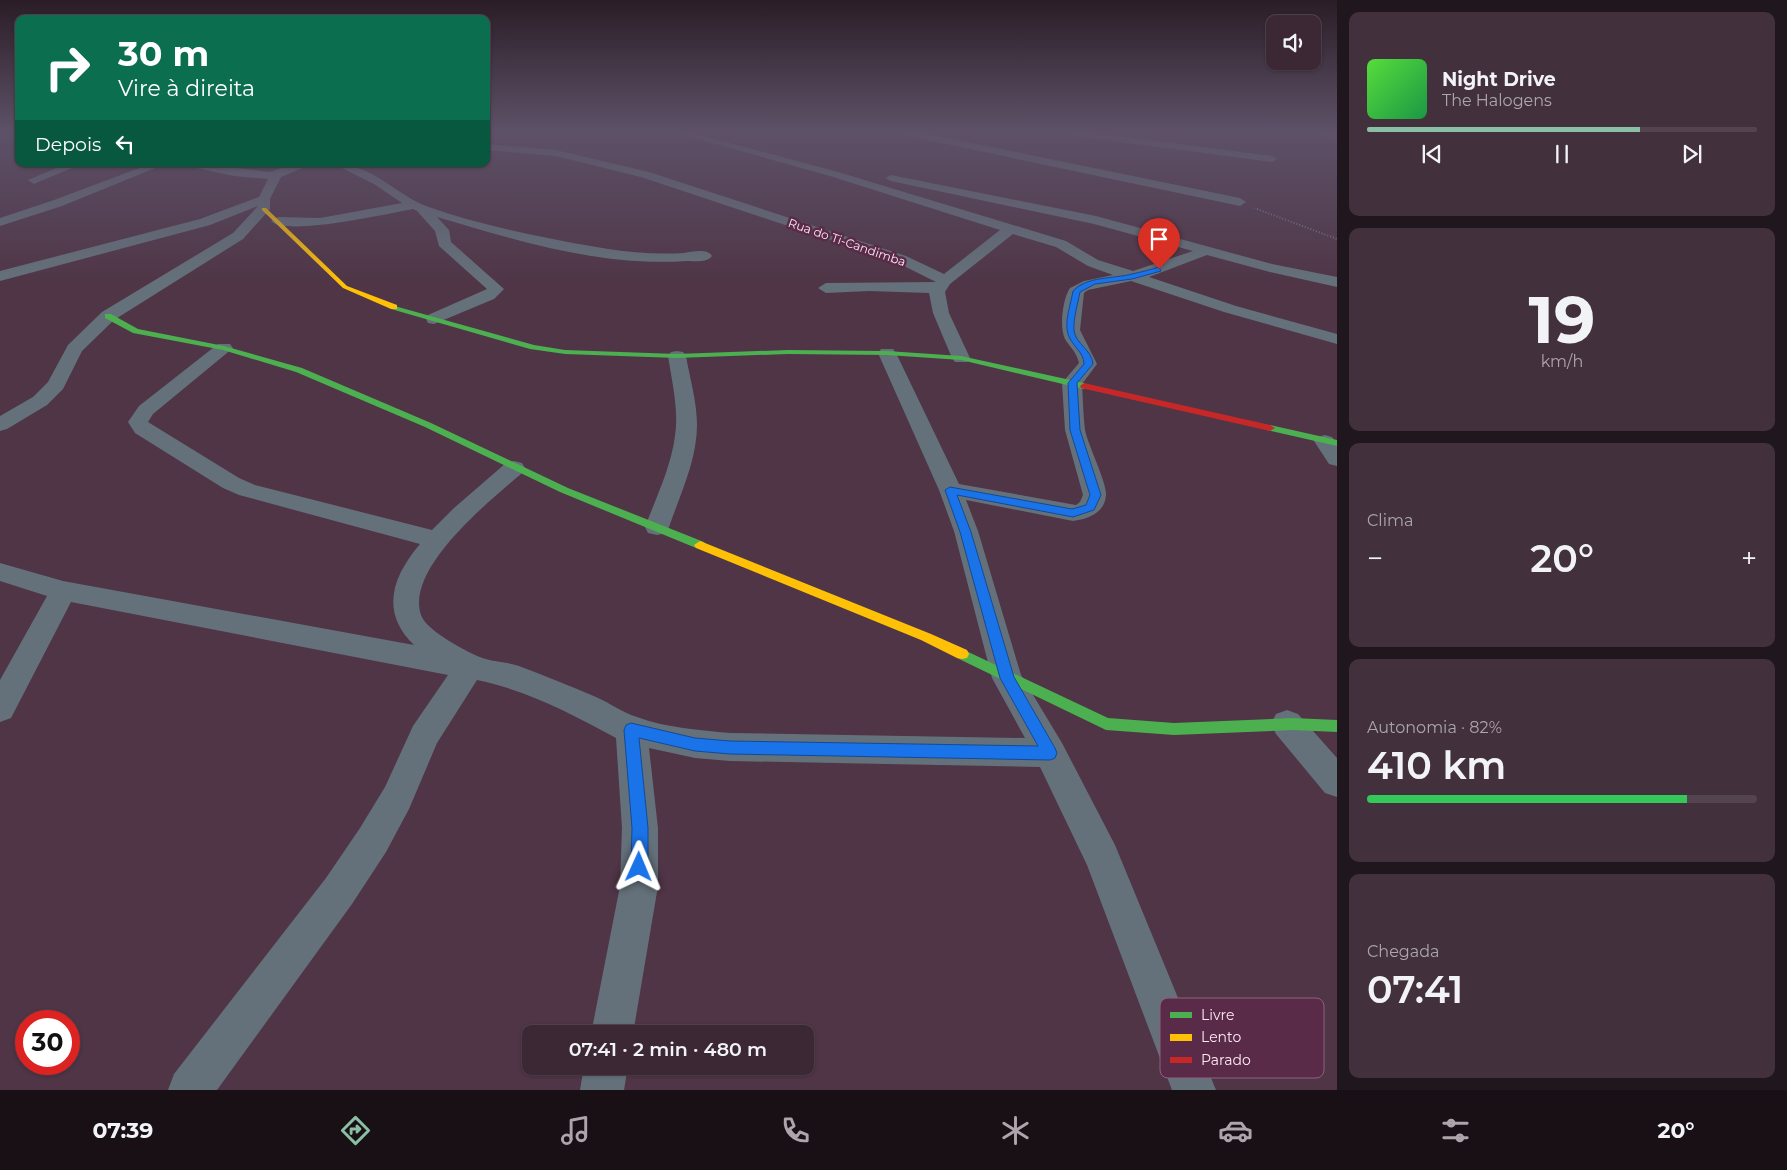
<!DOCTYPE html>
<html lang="pt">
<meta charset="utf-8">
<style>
body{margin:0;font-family:Montserrat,sans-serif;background:#42303c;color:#f1f3f6;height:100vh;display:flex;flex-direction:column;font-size:19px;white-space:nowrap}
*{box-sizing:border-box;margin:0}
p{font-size:16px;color:#aca6ac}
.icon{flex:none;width:28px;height:28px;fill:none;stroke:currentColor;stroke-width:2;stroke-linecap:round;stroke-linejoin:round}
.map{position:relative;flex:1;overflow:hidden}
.drawer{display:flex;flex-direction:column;gap:12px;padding:12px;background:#20161d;width:450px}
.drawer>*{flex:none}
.banner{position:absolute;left:15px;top:15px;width:475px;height:152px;border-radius:10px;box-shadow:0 1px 4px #0004,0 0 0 1px #54444f;background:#0b6e4f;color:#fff;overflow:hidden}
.fabs{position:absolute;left:1266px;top:15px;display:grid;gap:10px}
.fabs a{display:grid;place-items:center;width:55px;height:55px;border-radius:10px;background:#3b2834;box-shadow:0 1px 4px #0004,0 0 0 1px #54444f;font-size:25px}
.speed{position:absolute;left:15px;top:1010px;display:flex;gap:10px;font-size:25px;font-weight:700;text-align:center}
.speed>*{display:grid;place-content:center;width:65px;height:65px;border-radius:50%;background:#3b2834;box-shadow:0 1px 4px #0004,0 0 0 1px #54444f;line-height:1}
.speed .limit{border:8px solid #d22;background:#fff;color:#111}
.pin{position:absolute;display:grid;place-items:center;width:42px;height:42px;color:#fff;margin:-51px -21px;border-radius:50% 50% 50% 0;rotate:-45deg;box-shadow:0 0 5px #0007}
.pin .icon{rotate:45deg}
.me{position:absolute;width:55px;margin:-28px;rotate:1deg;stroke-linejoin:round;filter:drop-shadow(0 0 4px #0008)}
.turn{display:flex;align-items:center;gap:18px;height:105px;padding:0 20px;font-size:22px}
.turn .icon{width:65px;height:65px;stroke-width:2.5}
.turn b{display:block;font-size:35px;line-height:42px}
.then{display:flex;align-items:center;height:48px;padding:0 20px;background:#0003;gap:10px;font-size:19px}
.big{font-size:38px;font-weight:600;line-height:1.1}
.drawer .card{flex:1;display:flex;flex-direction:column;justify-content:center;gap:8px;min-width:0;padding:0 18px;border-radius:10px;background:#42303c}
.drawer .dial{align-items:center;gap:0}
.dial b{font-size:65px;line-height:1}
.song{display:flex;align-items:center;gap:15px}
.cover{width:60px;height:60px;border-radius:8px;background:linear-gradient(135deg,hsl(110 70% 55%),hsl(140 70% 35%))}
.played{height:5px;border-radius:2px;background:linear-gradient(90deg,#8abfa5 70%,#54444f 70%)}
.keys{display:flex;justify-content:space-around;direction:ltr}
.heat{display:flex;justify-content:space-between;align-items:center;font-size:28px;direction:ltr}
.charge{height:8px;border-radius:4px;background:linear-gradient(90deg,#34c759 82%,#54444f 0)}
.trip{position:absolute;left:522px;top:1025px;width:292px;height:50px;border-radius:10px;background:#3b2834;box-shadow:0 1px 4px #0004,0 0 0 1px #54444f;font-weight:600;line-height:50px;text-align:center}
.dock{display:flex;height:80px;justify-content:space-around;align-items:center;background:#181015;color:#aca6ac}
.dock .icon{width:35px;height:35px}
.dock .active{color:#8abfa5}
.dock b{font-size:22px;color:#f1f3f6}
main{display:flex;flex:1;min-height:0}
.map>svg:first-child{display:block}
</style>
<main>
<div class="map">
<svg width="1337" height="1090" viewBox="0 0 1337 1090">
<rect width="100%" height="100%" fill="#4f3546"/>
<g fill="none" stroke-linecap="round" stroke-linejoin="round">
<!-- path-far1 -->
<polyline stroke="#747882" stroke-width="1" stroke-dasharray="1 2" stroke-linecap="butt" points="1254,208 1260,210"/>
<!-- path -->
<polyline stroke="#747882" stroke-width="2" stroke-dasharray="1 2" stroke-linecap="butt" points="1257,209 1337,239"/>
<!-- street -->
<g fill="#64717a" fill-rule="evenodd">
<path d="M673,132H689L838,172L1066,241L1098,260L1133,271L1193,251L1094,224L891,181L885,178L891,175L1096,216L1272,264L1337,277V287L1270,272L1207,255L1149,277L1236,306L1337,334V344L1224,312L1131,281L1088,290L1084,293L1080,330L1097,364L1082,384C1083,399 1083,415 1085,430C1088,445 1107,483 1106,495C1105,513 1088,519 1073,521L966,500L978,531L1021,675L1062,743L1115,845L1216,1090H1172L1087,865L1040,767L730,761L695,758L649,748L658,828V886L633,1034H591L620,886L622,828L616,738C572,714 526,690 477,680L437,743L409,809L386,852L352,904L217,1090H168L174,1074L326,878L360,828L385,787L413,726L448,675L71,602L11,718L0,722V680L47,596L0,581V563L63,581L414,645C380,612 392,577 420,544L239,495L223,488L135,433L128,422L139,406L218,344H230L233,348L153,414L148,422L239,478L255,485L432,530L454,508L506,463L514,461L522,463L525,468L522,473C491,500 405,568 421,615C426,630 461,648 475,655C488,662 505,661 519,666C545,676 571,686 596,697C610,703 623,713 637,717C666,728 700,730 730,733L1025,738L992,678L954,531L939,490L878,353L881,349H893L896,353L959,484L1076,505L1080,502L1083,495L1065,430L1062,383L1079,363C1077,353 1070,347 1065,339C1059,327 1063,298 1070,288L1084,281L1113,275L1088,266L1056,247L1013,234L950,284L945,292L949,313L970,358L967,362H955L952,358L933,313L929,293L869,291L826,293L818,288L826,283L936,282L896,262L641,177L556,156L486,150V144L556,150L649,172L906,256L944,274L1000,230L830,176Z"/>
<polygon points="899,132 918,132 1240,198 1246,202 1240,206 904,135"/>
<polygon points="1063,132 1090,132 1272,156 1277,159 1272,162 1068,135"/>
<polygon points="1315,132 1329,132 1337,135 1337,141"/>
<polygon points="66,164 82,164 38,182 34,184 28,180"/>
<polygon points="150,164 165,164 62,206 0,226 0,218 54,200"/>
<polygon points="185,164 205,164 270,172 292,164 312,164 281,177 270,199 270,209 243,239 114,320 82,351 63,389 47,405 7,429 0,431 0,416 33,397 48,382 68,345 102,312 233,233 258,206 210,225 0,281 0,271 200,219 259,197 268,179 234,176 187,166"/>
<path d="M334,164C369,162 396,194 426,206C465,220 507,230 548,238C594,247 637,256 684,253C692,252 707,248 712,256C707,263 695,261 687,261C602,267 518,241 437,217L449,230L451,242L504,289L494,299L434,324L428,323L426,319L428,315L487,289L439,246L435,231L417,211L413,209C391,213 285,237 271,221L278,217L320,218L402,203L374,184Z"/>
<path d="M677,351L683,352L686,356C690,379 697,402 697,425C697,460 680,495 669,527L666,533L657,535L648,533L645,527C656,498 671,467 675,436C679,410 672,382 668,356L671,352Z"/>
<polygon points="1325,435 1332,437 1337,443 1337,466 1329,464 1314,441 1318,437"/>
<polygon points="1287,710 1298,714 1337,758 1337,797 1325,793 1276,734 1271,724 1276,714"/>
<polygon points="584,1066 628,1066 624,1090 580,1090"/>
</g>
<!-- fast -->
<g fill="#4caf50" fill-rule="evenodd">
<polygon points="391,305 534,345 565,350 677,354 788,350 887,351 961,356 1084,383 1088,386 1084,389 961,360 887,355 788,354 677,358 565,354 530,349 391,309"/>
<polygon points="105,314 111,314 138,329 224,346 302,368 431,423 568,488 704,542 706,545 704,548 696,548 560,492 425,427 296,372 223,350 133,333 105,318"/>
<polygon points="1270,425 1337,440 1337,446 1267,430 1265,428"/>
<polygon points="962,649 1108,718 1174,723 1293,718 1337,720 1337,732 1293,730 1174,735 1106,730 957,658 955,654 957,650"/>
</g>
<!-- slow -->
<g fill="#ffc107" fill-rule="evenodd">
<polygon points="262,208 266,208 347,286 397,305 397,309 391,309 343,288 262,210"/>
<polygon points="700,541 931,634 967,650 969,654 967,658 962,659 957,658 921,640 696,548 694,545"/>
</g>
<!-- jam -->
<polygon fill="#c62828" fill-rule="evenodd" points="1084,383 1270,425 1275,428 1270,431 1081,388 1080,386"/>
</g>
<!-- sky -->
<linearGradient id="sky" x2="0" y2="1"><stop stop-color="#2b1d26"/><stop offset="0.46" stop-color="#5d5168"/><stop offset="1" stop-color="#5d5168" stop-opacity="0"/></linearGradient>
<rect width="1337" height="284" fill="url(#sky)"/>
<!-- route -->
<path fill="#1a73e8" stroke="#114b97" d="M1159,267L1161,271L1132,279L1095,284L1080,292C1078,303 1073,319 1074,331C1076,344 1092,350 1093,364L1077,383L1080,430L1101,495L1094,510L1073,517L957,495L971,532L1014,677L1055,748L1057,753L1055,758L1050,760L730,754L695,751L639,738L648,828V867L645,873L639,875L633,873L631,867L632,828L624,730L626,725L631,723L695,738L730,741L1038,746L1000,678L960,532L945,490L950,487L1072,509L1086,505L1090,495L1070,430L1068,383L1084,364C1084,352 1071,345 1068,334C1064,322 1071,303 1073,291C1087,276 1113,279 1132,274C1141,272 1150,270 1159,267Z"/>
<g text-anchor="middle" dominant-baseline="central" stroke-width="5" stroke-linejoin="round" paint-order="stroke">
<!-- far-street labels -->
<g font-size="12" fill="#fce9f3" stroke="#5a2a49">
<text transform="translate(847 242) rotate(19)">Rua do Ti-Candimba</text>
</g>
</g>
<!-- legend -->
<rect x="1160" y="998" width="164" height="80" rx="8" fill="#5a2a49" stroke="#8b637c" stroke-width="1"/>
<rect x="1170" y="1012" width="22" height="6" fill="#4caf50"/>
<rect x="1170" y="1034" width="22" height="7" fill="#ffc107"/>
<rect x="1170" y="1057" width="22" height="6" fill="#c62828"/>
<g font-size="14" fill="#fce9f3">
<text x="1201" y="1020">Livre</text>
<text x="1201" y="1042">Lento</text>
<text x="1201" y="1065">Parado</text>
</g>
</svg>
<div class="fabs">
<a><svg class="icon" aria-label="sound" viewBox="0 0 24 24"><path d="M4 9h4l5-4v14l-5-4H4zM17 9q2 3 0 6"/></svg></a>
</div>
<div class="speed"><div class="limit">30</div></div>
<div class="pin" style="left:1159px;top:269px;background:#d93025"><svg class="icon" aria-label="arrive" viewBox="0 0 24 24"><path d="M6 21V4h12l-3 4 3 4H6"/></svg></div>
<svg class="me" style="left:639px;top:867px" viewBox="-20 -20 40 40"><path d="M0-17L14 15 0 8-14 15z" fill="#1a73e8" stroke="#fff" stroke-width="4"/></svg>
<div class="trip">07:41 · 2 min · 480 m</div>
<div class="banner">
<div class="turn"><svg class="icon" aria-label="right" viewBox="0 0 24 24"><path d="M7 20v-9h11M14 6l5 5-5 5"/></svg><div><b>30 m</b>Vire à direita</div></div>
<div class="then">Depois<svg class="icon" aria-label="left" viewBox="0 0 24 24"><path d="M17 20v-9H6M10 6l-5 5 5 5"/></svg></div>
</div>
</div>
<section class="drawer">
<div class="card">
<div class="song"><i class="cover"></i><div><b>Night Drive</b><p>The Halogens</p></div></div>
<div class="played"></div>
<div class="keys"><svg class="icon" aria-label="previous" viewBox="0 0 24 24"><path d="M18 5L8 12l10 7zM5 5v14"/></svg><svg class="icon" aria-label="pause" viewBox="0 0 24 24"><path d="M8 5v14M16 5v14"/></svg><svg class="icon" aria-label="next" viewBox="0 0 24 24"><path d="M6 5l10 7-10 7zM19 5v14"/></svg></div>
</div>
<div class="card dial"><b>19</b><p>km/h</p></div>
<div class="card"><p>Clima</p>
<div class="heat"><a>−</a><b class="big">20°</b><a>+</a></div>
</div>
<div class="card"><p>Autonomia · 82%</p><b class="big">410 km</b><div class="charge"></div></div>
<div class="card"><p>Chegada</p><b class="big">07:41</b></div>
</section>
</main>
<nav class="dock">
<b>07:39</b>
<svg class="icon active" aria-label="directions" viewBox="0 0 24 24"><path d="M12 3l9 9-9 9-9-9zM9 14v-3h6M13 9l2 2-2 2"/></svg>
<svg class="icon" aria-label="music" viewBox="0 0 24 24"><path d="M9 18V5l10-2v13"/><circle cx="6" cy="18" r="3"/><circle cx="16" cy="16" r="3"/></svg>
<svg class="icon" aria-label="phone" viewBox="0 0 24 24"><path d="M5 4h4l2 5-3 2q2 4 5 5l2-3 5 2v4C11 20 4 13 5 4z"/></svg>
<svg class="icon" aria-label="climate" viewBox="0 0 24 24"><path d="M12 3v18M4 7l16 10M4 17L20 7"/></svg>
<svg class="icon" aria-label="car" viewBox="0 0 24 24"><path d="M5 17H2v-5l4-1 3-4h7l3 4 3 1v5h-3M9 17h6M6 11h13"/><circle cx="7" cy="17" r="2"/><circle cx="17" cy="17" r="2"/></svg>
<svg class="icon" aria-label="filters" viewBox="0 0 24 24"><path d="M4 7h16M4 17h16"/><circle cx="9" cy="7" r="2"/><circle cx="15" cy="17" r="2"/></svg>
<b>20°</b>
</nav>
